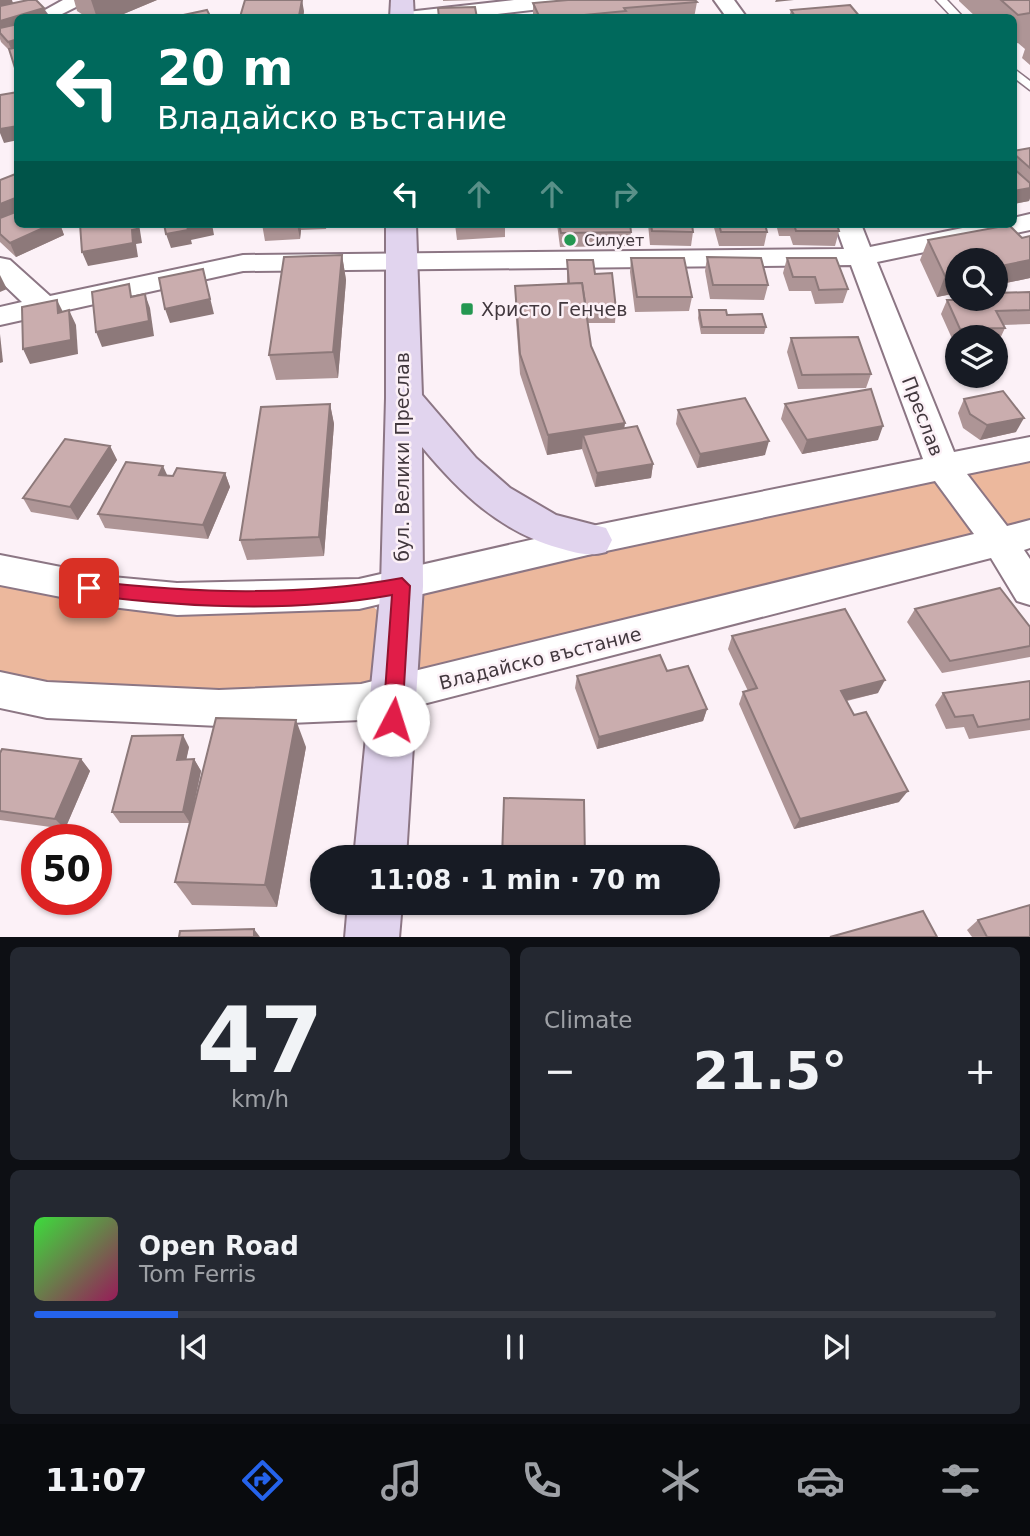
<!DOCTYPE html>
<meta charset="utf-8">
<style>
body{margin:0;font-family:"DejaVu Sans",sans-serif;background:#242831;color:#f1f3f6;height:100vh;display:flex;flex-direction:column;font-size:26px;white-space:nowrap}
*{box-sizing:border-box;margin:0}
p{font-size:23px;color:#9ea1a6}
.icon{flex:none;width:38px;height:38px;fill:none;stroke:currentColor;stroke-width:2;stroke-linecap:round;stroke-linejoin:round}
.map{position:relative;height:937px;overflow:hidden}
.sheet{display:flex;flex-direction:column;gap:10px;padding:10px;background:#0d0f14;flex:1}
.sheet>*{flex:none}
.banner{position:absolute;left:14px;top:14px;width:1003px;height:214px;border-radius:10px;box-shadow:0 2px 5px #0004;background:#00695c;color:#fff;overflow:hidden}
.buttons{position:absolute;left:945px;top:248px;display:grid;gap:14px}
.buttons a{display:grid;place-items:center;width:63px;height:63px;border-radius:50%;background:#171b24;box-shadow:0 2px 5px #0004;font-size:35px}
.speed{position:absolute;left:21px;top:824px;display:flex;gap:14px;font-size:35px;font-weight:700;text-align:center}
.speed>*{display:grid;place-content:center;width:91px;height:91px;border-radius:50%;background:#171b24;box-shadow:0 2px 5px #0004;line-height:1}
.speed .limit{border:10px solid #d22;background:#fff;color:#111}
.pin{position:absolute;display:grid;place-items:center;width:60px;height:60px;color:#fff;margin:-30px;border-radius:14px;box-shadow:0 4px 10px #0006}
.me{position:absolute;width:77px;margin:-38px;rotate:5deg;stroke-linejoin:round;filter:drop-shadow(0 0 5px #0008)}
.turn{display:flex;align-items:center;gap:24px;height:147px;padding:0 28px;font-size:32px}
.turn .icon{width:91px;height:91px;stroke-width:2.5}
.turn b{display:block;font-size:49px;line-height:60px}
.lanes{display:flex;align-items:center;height:66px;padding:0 28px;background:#0003;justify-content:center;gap:35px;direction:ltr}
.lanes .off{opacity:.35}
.big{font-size:52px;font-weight:700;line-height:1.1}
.sheet .widget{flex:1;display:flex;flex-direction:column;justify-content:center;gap:10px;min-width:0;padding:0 24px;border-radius:10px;background:#242831}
.sheet .dial{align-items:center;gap:0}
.dial b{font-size:91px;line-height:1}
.song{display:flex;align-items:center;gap:21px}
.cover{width:84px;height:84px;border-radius:10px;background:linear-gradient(135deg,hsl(120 70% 55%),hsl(330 70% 35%))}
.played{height:7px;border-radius:4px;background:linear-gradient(90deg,#2563eb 15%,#363941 15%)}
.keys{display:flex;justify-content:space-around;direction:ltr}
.heat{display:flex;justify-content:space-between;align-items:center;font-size:38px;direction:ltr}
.sheet .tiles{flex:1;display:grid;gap:10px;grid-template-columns:1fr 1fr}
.widget:last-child{grid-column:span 2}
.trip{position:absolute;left:310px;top:845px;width:410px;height:70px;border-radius:35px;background:#171b24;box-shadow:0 2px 5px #0004;font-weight:700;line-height:70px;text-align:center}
.tabs{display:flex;height:112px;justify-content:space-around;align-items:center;background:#090b0e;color:#9ea1a6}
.tabs .icon{width:49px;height:49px}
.tabs .selected{color:#2563eb}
.tabs b{font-size:32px;color:#f1f3f6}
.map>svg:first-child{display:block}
</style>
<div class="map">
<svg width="1030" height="938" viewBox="0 0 1030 938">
<rect width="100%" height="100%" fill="#fcf1f7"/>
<!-- green -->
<g fill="#ecb89d">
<polygon points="1030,449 1030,534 395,693 402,586"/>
<polygon points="0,570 111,592 359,594 387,619 387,662 361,702 0,690"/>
</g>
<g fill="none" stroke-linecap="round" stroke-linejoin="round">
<!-- lane casing -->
<g stroke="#8c7684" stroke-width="3">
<g id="lane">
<polygon points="936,0 947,0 964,18 953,18"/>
<polygon points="1013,68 1030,81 1030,90 1013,77"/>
</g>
</g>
<!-- street casing -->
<g stroke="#8c7684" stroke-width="4">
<g id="street">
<polygon points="63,0 90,0 62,14 48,14 45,10"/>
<polygon points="514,0 576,0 566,6 464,18 397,18 407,12"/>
<polygon points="714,0 734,0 747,18 727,18"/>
<polygon points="1030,214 1030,230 877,262 954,452 1030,437 1030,461 967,474 1007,526 1030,520 1030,548 1024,550 1030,559 1030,605 1017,601 991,558 361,720 219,726 47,718 0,708 0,672 47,682 219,690 361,684 974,534 935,481 592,554 359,609 177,615 112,607 0,585 0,555 112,577 177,583 359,579 592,526 923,459 851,265 243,271 0,325 0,307 22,302 0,281 0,258 10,260 50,296 243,255 844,249 835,224 861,224 870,247 982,224 1013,224 1013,218"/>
</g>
</g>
<!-- secondary casing -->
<g stroke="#8c7684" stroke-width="4">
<g id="secondary">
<polygon points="391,0 413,0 414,18 390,18"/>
<path d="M386,224H416L422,395L476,458L510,488L556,515L606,528L612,540L606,552C589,557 577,553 559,548C501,532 460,493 422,447L423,586L406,858H354L381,586L386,398Z"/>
<polygon points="348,903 402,903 399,938 345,938"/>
</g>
</g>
<!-- lane -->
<use href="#lane" fill="#fff" fill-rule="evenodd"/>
<!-- street -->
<use href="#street" fill="#fff" fill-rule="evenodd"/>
<!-- secondary -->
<use href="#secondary" fill="#e1d4ee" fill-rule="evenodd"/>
</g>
<!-- wall -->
<g fill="#ae9596">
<polygon points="0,0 13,3 44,8 47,17 18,75 10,51 1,42 0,39"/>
<polygon points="74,0 157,0 114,18 88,18 77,11"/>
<polygon points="443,0 479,0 443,1"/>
<polygon points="959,0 1030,0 1030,65 1022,58 1025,49 1018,43 1013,44 1013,18 977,18 959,1"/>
<polygon points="697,2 694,18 533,18 533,3"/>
<polygon points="791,10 861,18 789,18"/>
<polygon points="304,11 303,18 240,18"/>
<polygon points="1030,148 1030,198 1029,201 1013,204 1013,151"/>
<polygon points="0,180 18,224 60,224 64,235 16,257 0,242"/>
<polygon points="262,224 327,224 326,229 301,230 300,239 265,241"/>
<polygon points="455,224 505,224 505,237 457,240"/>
<polygon points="557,224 630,224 631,232 629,246 560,247"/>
<polygon points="648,224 692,224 693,232 691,246 650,245"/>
<polygon points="713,224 765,224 767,232 764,246 719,246"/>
<polygon points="776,224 837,224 839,231 835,246 793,245 790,236 779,236"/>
<polygon points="1009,225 1022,238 1030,236 1030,278 996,285 996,261 957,261 957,293 937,297 920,260 928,240"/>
<polygon points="342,255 346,280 338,378 276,380 269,355"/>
<polygon points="707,257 768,285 764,300 710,299 705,271"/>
<polygon points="631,258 692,297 689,311 635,312 630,272"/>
<polygon points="787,258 848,289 843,303 815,304 811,291 789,291 783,273"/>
<polygon points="567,260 595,274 616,309 615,323 588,323 591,346 625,423 624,428 653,464 651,478 595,487 582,449 547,455 520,374 515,306 515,286 567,284"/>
<polygon points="1030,292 1030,324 1003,325 1005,328 998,343 996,343 996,338 957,338 957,343 954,343 941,314 947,300 996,299"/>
<polygon points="699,310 727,315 766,327 764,334 701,334 698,318"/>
<polygon points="791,338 871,374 866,388 798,389 787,352"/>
<polygon points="964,399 1016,432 980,440 963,428 958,413"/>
<polygon points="330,404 334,424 324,556 247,560 240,540"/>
<polygon points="785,404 878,440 802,454 781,419"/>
<polygon points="678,410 765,455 697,468 676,424"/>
<polygon points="110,446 117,460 78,520 31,512 23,498"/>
<polygon points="225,473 230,487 208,539 105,528 98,514 167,475 173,476"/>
<polygon points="915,609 1030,627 1030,657 942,673 907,622"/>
<polygon points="732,636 878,693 847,701 899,802 794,829 739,704 743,692 748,691 728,649"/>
<polygon points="667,671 707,709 703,721 597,749 575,688 577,676"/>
<polygon points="1030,681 1030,730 969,739 964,727 946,729 935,705 943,693"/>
<polygon points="189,747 186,759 194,759 201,771 190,823 120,823 112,812"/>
<polygon points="306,747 277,907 192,905 175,882"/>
<polygon points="0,753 81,759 90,771 65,829 0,820"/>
<polygon points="978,920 1030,937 972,937 967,930"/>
</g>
<!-- shaded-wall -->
<g fill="#8d797a">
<polygon points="0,0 12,0 15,9 0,13"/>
<polygon points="91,0 157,0 114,18 97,18"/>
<polygon points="302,0 304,11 303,18 299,18"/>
<polygon points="776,0 794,0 775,2"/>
<polygon points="44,8 48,18 18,18 18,30 0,33 0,21"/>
<polygon points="18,39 18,54 14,55 8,42"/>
<polygon points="18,126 18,140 4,143 0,133 0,129"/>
<polygon points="1030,188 1030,198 1029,201 1013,204 1013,191"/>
<polygon points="18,197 18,213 0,220 0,204"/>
<polygon points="52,224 60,224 64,235 16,257 10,243"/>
<polygon points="137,224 139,224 142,243 136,244 138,257 88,266 82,252 132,230"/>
<polygon points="196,224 212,224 214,235 191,240 192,244 171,248 166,234 187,226"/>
<polygon points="297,224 300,224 301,230 300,239"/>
<polygon points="342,255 346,280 338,378 333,352"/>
<polygon points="1030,260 1030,278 996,285 996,267"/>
<polygon points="203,269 214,314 170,323 165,309"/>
<polygon points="957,274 957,293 937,297 945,276"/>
<polygon points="0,275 7,289 0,292"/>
<polygon points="145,294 150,308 154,336 102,347 96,332"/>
<polygon points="57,300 64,314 58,313"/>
<polygon points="69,310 76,325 78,354 30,364 23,349"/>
<polygon points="0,334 3,362 0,363"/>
<polygon points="330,404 334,424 324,556 319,537"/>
<polygon points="1024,418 1016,432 980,440 987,425"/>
<polygon points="625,423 622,443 583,435 582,449 547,455 548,435"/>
<polygon points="883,426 878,440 802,454 807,440"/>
<polygon points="769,441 765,455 697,468 700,454"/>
<polygon points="110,446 117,460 78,520 70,507"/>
<polygon points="653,464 651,478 595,487 597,473"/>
<polygon points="163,466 169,479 159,475"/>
<polygon points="225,473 230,487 208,539 203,525"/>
<polygon points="885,680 878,693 835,703 841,691"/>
<polygon points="707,709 703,721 597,749 599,737"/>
<polygon points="296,720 306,747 277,907 265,885"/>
<polygon points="183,735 189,747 184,771 177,760"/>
<polygon points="81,759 90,771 65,829 55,819"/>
<polygon points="194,759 201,771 190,823 183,812"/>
<polygon points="908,791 899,802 794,829 800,819"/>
<polygon points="254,929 260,937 254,937"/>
</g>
<!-- building -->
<g fill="#caadae" stroke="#8d797a" stroke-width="2">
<polygon points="28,0 36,0 44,8 0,21 0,6"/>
<polygon points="245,0 302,0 299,16 240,17"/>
<polygon points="568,0 695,0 697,2 624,8 626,11 553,18 540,18 533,3"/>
<polygon points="1001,0 1030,0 1030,13 1018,15"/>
<polygon points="850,5 861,18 796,18 791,10"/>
<polygon points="475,7 477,18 439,18 438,8"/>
<polygon points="207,10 211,18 174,17"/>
<polygon points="18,24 18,39 8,42 0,33 0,28"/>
<polygon points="18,47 18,68 15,68 9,49"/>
<polygon points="18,92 18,126 0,129 0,95"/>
<polygon points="1030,148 1030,168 1013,153 1013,151"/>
<polygon points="1013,168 1030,183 1030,188 1013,191"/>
<polygon points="18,173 18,197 0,204 0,180"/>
<polygon points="18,211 18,224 52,224 10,243 0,234 0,218"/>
<polygon points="80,224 137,224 137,229 132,230 133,243 82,252"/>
<polygon points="164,224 196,224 187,226 188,230 166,234"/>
<polygon points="559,224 630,224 631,232 561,233"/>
<polygon points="651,224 692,224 693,232 652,231"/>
<polygon points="719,224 765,224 767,232 721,232"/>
<polygon points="794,224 837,224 839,231 796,231"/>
<polygon points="1009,225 1022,238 1030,236 1030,260 996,267 996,261 957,261 957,274 945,276 928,240"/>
<polygon points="342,255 333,352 269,355 284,257"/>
<polygon points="707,257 761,258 768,285 713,285"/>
<polygon points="631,258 684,258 692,297 637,297"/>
<polygon points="787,258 836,258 848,289 819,290 815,277 793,277"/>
<polygon points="567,260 593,260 595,274 612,273 616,309 586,309 582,283 569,284"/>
<polygon points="203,269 210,299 165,309 159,278"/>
<polygon points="582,283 591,346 625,423 548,435 520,354 515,286"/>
<polygon points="129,284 131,297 145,294 149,321 96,332 92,292"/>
<polygon points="1030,292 1030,310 996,311 1005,328 960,329 947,300 991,300 996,299 996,293"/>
<polygon points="57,300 58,313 69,310 71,340 23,349 22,307"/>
<polygon points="699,310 726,310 727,315 762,314 766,327 702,327"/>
<polygon points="858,337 871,374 802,375 791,338"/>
<polygon points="871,389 883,426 807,440 785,404"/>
<polygon points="1003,391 1024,418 987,425 970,414 964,399"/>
<polygon points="745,398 769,441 700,454 678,410"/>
<polygon points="330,404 319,537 240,540 261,407"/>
<polygon points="637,426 653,464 597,473 583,435"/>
<polygon points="65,439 110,446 70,507 23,498"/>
<polygon points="126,462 163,466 159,475 173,476 177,468 225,473 203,525 98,514"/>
<polygon points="1000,588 1030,627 1030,646 950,661 915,609"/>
<polygon points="845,609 885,680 841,691 854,715 866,712 908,791 800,819 743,692 757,688 732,636"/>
<polygon points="660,655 667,671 688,666 707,709 599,737 577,676"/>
<polygon points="1030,681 1030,719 978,727 973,715 955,717 943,693"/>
<polygon points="216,718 296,720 265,885 175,882"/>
<polygon points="183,735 177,760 194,759 183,812 112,812 132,736"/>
<polygon points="2,749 81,759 55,819 0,811 0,753"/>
<polygon points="504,798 584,800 585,858 502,858"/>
<polygon points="1030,905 1030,937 987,937 978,920"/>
<polygon points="923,911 937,937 830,937"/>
<polygon points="254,929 254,937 179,937 180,931"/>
</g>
<!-- route -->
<path fill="#e11d48" stroke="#92132f" stroke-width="2" d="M402,578L410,586L402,720L399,727L393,729L386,727L383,720L392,595C293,613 189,608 89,595L80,588L89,581C192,593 299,597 402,578Z"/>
<!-- markers -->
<g fill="#249751" stroke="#fcf1f7" stroke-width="2.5">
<circle cx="570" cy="240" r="7"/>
<rect x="460" y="302" width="14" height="14" rx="3.5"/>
</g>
<g text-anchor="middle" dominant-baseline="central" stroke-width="5" stroke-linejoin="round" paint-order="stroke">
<!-- far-poi labels -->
<g font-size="16" fill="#42383e" stroke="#fcf1f7" text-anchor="start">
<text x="584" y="240">Силует</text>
</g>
<!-- poi labels -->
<g font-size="19" fill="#42383e" stroke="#fcf1f7" text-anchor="start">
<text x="481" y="309">Христо Генчев</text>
</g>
<!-- street labels -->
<g font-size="19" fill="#42383e" stroke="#fcf1f7">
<text transform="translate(923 416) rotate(69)">Преслав</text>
<text transform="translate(402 457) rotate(-90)">бул. Велики Преслав</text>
<text transform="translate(540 658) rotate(-14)">Владайско въстание</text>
</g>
</g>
</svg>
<div class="buttons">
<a><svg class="icon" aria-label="search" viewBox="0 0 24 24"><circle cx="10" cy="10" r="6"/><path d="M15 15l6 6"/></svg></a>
<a><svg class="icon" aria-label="layers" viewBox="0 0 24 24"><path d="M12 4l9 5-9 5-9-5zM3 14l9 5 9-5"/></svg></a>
</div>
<div class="speed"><div class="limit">50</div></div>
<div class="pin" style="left:89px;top:588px;background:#d93025"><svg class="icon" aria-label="arrive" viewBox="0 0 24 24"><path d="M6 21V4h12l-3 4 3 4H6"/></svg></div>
<svg class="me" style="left:393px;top:720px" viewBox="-20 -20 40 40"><circle r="19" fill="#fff"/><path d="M0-13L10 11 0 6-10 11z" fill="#e11d48"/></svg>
<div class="trip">11:08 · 1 min · 70 m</div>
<div class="banner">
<div class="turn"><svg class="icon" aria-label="left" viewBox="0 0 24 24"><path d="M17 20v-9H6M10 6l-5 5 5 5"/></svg><div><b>20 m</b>Владайско въстание</div></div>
<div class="lanes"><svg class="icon" aria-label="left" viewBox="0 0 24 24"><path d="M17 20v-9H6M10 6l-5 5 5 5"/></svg><svg class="icon off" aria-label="ahead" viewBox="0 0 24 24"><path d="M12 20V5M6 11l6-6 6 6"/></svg><svg class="icon off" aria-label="ahead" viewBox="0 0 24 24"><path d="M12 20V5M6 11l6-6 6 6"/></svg><svg class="icon off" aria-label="right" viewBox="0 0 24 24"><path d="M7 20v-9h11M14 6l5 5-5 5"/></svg></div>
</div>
</div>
<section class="sheet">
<div class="tiles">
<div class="widget dial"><b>47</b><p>km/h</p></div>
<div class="widget"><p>Climate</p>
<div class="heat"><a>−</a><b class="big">21.5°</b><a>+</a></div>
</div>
<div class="widget">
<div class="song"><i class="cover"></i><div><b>Open Road</b><p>Tom Ferris</p></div></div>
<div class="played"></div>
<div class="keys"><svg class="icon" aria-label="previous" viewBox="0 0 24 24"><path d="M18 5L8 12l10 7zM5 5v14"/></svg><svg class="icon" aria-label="pause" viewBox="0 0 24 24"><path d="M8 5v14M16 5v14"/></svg><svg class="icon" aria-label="next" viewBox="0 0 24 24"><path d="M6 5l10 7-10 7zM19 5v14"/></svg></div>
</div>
</div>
</section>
<nav class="tabs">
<b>11:07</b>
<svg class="icon selected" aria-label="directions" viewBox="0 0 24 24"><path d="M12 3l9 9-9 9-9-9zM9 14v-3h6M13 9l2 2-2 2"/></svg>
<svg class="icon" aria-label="music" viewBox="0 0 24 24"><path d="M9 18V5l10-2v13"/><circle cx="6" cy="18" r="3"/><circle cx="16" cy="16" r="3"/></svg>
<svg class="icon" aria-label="phone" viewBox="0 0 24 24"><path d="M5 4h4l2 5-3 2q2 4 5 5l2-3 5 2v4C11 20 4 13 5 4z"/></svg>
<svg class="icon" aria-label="climate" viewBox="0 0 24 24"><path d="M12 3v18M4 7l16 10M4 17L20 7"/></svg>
<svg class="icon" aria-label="car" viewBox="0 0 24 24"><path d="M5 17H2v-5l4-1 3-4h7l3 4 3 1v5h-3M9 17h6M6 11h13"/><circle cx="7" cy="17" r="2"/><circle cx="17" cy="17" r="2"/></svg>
<svg class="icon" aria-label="filters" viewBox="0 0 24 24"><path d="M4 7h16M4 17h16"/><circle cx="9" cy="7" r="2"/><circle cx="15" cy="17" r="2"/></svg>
</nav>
